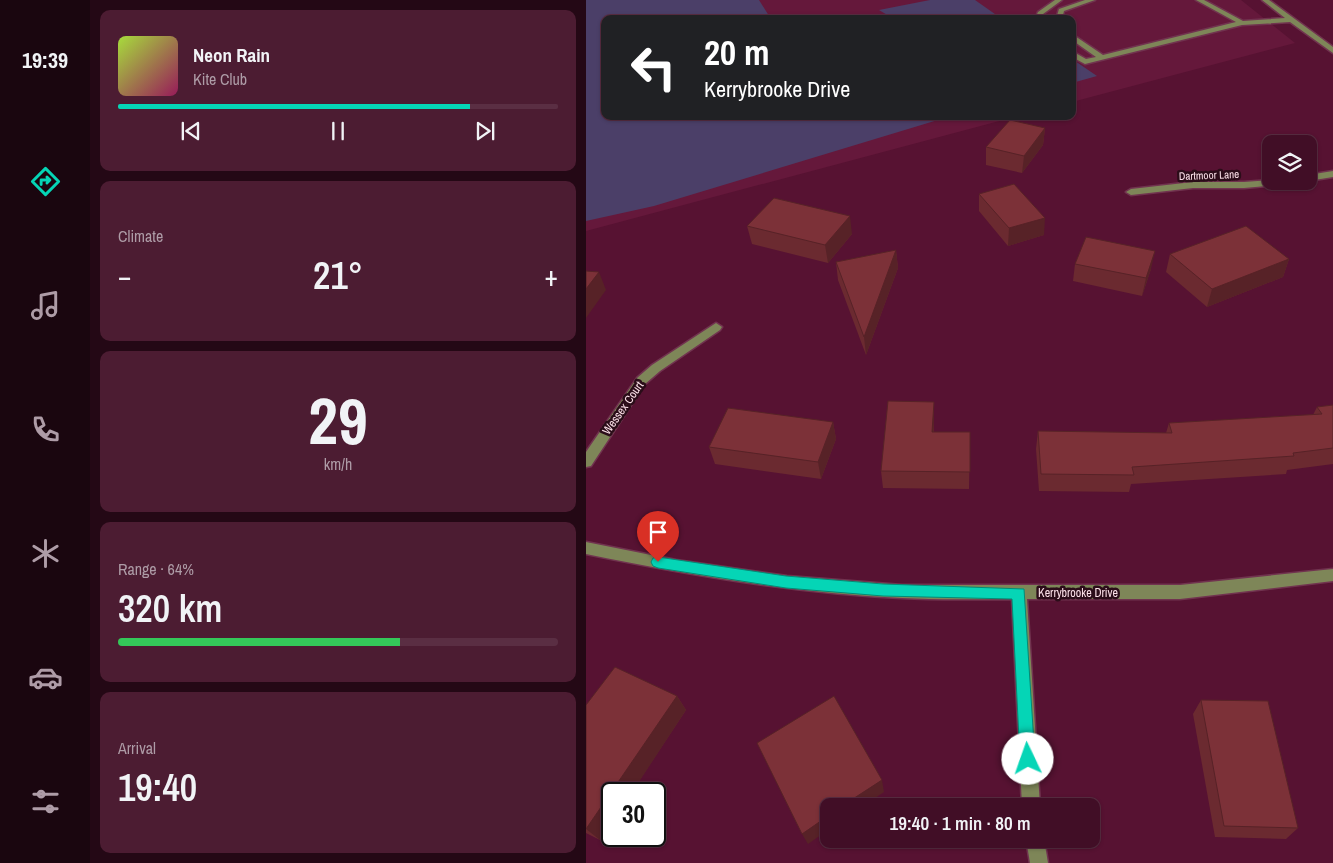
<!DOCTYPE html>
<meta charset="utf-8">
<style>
body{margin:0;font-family:"Archivo Narrow",sans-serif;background:#4c1c32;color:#f1f3f6;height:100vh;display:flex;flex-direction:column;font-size:19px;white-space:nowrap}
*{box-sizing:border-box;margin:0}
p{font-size:16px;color:#ae9ca7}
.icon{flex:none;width:28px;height:28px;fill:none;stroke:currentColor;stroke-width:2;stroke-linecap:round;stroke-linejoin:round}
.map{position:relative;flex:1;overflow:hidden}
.side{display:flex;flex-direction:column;gap:10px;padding:10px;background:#240815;width:496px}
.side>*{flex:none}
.hud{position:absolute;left:15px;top:15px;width:475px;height:105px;border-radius:10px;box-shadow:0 1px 4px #0004,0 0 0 1px #5a2e43;background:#202124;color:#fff;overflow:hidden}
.fabs{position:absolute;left:676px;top:135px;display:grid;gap:10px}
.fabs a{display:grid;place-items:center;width:55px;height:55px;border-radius:10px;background:#410e26;box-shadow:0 1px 4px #0004,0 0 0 1px #5a2e43;font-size:25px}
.speed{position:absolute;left:15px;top:782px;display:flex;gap:10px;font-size:25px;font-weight:700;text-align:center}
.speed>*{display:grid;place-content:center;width:65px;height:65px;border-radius:50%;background:#410e26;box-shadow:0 1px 4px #0004,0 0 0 1px #5a2e43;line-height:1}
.speed .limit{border:2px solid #111;border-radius:8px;background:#fff;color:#111}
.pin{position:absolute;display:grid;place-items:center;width:42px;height:42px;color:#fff;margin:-51px -21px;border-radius:50% 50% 50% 0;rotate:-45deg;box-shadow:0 0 5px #0007}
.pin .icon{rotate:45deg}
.me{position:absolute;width:55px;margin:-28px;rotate:357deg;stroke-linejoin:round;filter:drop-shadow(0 0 4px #0008)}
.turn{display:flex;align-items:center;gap:18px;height:105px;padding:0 20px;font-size:22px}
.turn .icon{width:65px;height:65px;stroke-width:2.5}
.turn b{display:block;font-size:35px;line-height:42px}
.big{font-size:38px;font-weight:600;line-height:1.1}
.side .tile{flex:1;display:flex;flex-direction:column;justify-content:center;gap:8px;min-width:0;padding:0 18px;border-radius:10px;background:#4c1c32}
.side .dial{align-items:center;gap:0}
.dial b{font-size:65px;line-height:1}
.song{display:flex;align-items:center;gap:15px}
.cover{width:60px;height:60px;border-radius:8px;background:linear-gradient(135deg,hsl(80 70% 55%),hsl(330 70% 35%))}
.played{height:5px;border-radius:2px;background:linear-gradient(90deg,#05d5b6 80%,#5a2e43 80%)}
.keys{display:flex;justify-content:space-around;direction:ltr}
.heat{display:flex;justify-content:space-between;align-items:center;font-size:28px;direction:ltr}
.charge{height:8px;border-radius:4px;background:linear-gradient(90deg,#34c759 64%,#5a2e43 0)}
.trip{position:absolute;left:234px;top:798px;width:280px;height:50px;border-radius:10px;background:#410e26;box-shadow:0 1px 4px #0004,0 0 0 1px #5a2e43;font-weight:600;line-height:50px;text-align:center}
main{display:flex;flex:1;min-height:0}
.tab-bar{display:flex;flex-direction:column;width:90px;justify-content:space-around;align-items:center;background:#1a060f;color:#ae9ca7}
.tab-bar .icon{width:35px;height:35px}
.tab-bar .active{color:#05d5b6}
.tab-bar b{font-size:22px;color:#f1f3f6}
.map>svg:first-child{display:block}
</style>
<main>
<nav class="tab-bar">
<b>19:39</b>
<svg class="icon active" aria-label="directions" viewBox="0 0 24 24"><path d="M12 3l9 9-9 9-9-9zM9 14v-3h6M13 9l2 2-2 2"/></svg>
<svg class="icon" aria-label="music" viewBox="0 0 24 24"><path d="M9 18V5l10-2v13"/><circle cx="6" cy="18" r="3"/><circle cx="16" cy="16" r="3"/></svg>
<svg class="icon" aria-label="phone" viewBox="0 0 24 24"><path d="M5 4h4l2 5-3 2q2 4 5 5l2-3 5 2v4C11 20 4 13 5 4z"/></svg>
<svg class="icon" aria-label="climate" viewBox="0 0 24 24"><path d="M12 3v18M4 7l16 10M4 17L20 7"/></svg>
<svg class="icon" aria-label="car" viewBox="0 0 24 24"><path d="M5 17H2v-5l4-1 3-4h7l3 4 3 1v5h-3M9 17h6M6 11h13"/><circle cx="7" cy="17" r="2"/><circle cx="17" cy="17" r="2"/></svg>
<svg class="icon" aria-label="filters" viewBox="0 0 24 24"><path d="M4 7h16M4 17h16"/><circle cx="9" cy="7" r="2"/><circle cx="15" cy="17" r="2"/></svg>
</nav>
<section class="side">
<div class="tile">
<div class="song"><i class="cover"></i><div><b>Neon Rain</b><p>Kite Club</p></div></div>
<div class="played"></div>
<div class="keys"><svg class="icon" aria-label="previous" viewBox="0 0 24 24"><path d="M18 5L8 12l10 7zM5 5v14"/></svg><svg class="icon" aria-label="pause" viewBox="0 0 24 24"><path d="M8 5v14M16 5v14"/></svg><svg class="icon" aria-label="next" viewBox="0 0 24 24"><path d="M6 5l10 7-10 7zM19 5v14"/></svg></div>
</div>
<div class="tile"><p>Climate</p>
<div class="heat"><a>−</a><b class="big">21°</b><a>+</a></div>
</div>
<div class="tile dial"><b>29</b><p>km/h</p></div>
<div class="tile"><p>Range · 64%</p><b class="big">320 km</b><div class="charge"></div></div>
<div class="tile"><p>Arrival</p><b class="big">19:40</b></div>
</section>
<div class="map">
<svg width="747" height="863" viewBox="0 0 747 863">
<rect width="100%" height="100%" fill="#571232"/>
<!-- built -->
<polygon fill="#65183b" points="0,0 655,0 709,43 486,102 486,19 19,19 19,116 432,116 0,231"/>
<!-- green -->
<g fill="#4b3f68">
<polygon points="0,0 173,0 185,19 19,19 19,116 365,116 68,206 0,221"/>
<polygon points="344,0 389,0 416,19 308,19 293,10"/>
<polygon points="486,59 511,76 486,83"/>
</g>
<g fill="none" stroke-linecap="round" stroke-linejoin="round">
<!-- minor casing -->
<g stroke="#71334f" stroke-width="3">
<g id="minor">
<polygon points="469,0 476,0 457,14 456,19 449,19 452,12"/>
<polygon points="499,0 509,0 478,11 476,19 470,19 473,9"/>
<polygon points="610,0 618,0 657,21 699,18 676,0 683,0 747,47 747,53 704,22 656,25 499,64 486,57 486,51 500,59 510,57 486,40 486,34 517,55 650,22"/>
<polygon points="747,171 747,177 722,181 722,175"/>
<polygon points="685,180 706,181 702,184 658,188 607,188 545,195 540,192 545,189 607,182 658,182"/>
<polygon points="130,323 136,327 134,330 74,371 59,384 5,466 0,467 0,452 51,378 66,365"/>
<path d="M0,542L90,560L201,576L316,585H594L747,569V581L594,599H441L454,806H436L426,599C389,599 352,600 316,598C209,593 104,575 0,554Z"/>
<polygon points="440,839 458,839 462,863 444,863"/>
</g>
</g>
<!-- minor -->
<use href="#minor" fill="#7e8658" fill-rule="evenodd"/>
</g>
<!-- wall -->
<g fill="#6b2a30">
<polygon points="459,128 457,145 436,173 400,165 400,147"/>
<polygon points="393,194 458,235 422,246 393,211"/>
<polygon points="161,226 266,234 242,263 166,244"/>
<polygon points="310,250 312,268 280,355 252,280 250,262"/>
<polygon points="584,254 703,259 697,277 621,307 580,272"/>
<polygon points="489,264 565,269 556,296 487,281"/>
<polygon points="348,402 348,432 384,432 383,489 297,488 295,471"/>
<polygon points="747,405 747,464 701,470 700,474 545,484 543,492 453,491 450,449 452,431 580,433 583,423 727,415 731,407"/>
<polygon points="247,422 250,439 235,479 129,464 123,447"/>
<polygon points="91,696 100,710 14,840 0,833 0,705"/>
<polygon points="615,700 712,828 700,839 629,837 607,714"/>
</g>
<!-- shaded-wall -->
<g fill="#572227">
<polygon points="459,128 457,145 436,173 438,156"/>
<polygon points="264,216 266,234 242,263 239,245"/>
<polygon points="459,218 458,235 422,246 423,228"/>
<polygon points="310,250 312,268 280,355 278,337"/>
<polygon points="569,251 565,269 556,296 560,278"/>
<polygon points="703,259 697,277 621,307 626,289"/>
<polygon points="13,272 20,290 0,318 0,289"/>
<polygon points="348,402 348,420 347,449 346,432"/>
<polygon points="247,422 250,439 235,479 232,462"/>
<polygon points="91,696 100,710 45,794 26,794 26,821 14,840 0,829"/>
<polygon points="296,780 298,792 277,806 256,806"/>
<polygon points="242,816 242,830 222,844 216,834"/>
</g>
<!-- building -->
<g fill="#7c3138" stroke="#572227">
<polygon points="424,120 459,128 438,156 400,147"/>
<polygon points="428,184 459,218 423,228 393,194"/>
<polygon points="188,198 264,216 239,245 161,226"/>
<polygon points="660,226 703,259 626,289 584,254"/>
<polygon points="500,237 569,251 560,278 489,264"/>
<polygon points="310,250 278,337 250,262"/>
<polygon points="0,271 13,272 0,289"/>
<polygon points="302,401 348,402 346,432 384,432 384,472 295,471"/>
<polygon points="747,405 747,448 707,453 708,456 546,467 548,475 455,474 452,431 586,433 583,423 736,414 731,407"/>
<polygon points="142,408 247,422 232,462 123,447"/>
<polygon points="29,667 91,696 0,829 0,705"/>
<polygon points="248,696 296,780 256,806 242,806 242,816 216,834 171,743"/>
<polygon points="615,700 682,701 712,828 638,826"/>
</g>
<!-- route -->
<polygon fill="#05d5b6" stroke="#038a76" points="72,557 200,576 297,584 438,589 449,759 447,765 442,767 436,765 434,759 426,599 297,596 200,588 72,568 67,566 65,562 67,558"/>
<g text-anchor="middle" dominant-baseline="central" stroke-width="5" stroke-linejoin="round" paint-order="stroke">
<!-- far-street labels -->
<g font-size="11" fill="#fce1e9" stroke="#2b0d19">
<text transform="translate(623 175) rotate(-2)">Dartmoor Lane</text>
</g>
<!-- street labels -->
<g font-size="12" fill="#fce1e9" stroke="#2b0d19">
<text transform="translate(37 408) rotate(-55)">Wessex Court</text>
<text x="492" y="593">Kerrybrooke Drive</text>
</g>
</g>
</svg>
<div class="fabs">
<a><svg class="icon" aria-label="layers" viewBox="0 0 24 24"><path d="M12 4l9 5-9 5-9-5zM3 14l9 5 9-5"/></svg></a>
</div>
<div class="speed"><div class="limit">30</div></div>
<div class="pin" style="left:72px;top:562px;background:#d93025"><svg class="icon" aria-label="arrive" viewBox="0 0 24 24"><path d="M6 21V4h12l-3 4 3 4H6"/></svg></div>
<svg class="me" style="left:442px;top:759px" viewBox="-20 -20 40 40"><circle r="19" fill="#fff"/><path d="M0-13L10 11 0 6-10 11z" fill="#05d5b6"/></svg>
<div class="trip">19:40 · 1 min · 80 m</div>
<div class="hud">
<div class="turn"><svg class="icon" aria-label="left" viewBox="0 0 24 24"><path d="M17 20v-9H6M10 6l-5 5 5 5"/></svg><div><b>20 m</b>Kerrybrooke Drive</div></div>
</div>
</div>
</main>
